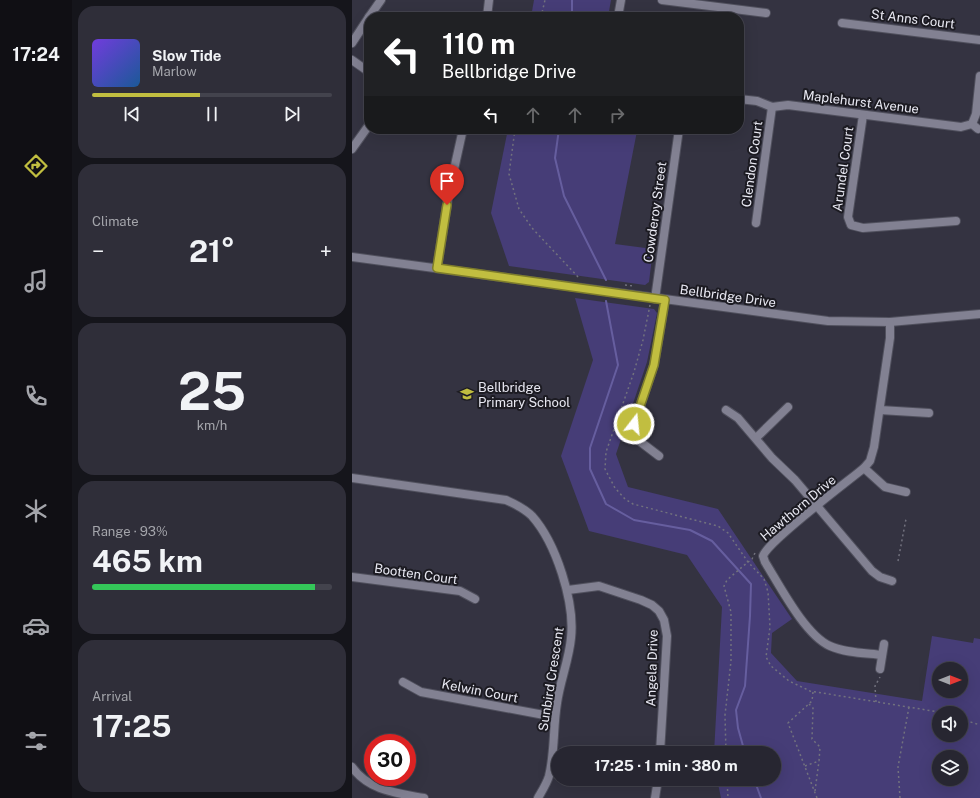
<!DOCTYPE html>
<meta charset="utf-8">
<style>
body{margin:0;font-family:"Public Sans",sans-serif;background:#2f2e39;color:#f1f3f6;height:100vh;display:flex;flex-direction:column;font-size:15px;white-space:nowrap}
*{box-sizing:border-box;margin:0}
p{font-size:13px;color:#a4a5ab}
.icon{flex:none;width:22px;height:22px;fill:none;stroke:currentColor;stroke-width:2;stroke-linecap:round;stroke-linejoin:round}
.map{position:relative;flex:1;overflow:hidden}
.sheet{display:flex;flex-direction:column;gap:6px;padding:6px;background:#15151b;width:280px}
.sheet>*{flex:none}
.guide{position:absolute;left:12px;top:12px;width:380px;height:122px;border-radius:16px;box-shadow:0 4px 16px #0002,0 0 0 1px #43434d;background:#202124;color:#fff;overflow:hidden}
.needle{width:26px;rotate:90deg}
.buttons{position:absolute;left:580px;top:662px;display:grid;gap:8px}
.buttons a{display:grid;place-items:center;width:36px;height:36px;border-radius:50%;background:#272631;box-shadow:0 4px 16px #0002,0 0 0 1px #43434d;font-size:20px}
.speed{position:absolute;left:12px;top:734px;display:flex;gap:8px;font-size:20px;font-weight:700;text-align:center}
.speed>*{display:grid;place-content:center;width:52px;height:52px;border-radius:50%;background:#272631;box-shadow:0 4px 16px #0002,0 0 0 1px #43434d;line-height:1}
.speed .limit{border:6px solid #d22;background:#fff;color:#111}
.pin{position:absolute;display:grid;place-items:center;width:34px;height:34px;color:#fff;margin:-41px -17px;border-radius:50% 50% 50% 0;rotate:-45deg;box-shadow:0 0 4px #0007}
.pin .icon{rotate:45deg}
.me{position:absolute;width:44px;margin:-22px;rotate:16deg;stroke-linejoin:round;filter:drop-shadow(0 0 3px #0008)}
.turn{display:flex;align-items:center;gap:14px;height:84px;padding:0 12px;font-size:18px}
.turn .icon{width:52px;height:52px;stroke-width:2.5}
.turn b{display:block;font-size:28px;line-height:34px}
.lanes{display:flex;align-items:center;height:38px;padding:0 12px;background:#0003;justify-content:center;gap:20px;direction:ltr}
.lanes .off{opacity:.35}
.big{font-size:30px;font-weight:700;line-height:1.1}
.sheet .card{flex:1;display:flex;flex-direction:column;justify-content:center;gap:6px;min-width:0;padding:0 14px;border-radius:16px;background:#2f2e39}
.sheet .dial{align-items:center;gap:0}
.dial b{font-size:52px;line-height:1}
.song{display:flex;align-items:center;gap:12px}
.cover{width:48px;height:48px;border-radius:6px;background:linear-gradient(135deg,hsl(260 70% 55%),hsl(210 70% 35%))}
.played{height:4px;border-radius:2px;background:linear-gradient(90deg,#c1be40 45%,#43434d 45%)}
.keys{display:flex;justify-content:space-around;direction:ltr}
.heat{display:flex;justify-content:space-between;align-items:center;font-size:22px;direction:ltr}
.charge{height:6px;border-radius:3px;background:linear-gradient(90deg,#34c759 93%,#43434d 0)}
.trip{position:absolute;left:199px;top:746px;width:230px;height:40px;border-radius:20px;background:#272631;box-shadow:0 4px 16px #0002,0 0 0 1px #43434d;font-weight:700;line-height:40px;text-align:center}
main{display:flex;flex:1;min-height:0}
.tabs{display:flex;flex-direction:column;width:72px;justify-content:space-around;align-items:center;background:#100f14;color:#a4a5ab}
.tabs .icon{width:28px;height:28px}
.tabs .on{color:#c1be40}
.tabs b{font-size:18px;color:#f1f3f6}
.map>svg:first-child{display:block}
</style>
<main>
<nav class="tabs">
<b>17:24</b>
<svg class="icon on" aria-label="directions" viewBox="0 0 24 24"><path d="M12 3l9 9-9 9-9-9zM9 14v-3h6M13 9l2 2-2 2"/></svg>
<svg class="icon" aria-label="music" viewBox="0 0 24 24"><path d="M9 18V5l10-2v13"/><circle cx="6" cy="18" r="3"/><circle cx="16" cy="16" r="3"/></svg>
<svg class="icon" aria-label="phone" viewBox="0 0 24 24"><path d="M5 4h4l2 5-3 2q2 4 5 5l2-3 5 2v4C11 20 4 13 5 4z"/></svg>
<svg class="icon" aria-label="climate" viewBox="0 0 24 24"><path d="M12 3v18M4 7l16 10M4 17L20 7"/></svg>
<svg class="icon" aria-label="car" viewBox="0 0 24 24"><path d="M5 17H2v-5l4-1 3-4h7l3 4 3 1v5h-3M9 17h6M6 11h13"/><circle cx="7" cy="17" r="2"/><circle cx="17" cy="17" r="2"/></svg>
<svg class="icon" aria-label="filters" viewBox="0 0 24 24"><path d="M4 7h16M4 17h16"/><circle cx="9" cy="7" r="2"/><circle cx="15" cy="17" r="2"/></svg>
</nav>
<section class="sheet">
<div class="card">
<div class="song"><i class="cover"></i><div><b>Slow Tide</b><p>Marlow</p></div></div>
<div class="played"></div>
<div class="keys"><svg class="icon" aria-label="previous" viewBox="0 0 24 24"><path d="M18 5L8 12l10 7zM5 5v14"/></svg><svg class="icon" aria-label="pause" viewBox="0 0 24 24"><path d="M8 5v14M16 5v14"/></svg><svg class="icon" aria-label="next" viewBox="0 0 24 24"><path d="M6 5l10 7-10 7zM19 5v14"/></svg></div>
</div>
<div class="card"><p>Climate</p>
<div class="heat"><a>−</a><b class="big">21°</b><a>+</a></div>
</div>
<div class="card dial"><b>25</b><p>km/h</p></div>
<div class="card"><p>Range · 93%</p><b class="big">465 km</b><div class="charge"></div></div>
<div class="card"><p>Arrival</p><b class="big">17:25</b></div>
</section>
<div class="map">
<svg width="628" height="798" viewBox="0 0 628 798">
<rect width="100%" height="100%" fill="#343341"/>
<!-- green -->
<g fill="#463d77" fill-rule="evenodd">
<polygon points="182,0 259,0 256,17 179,17"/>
<polygon points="156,129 270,129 285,131 263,244 301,249 297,282 293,285 157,266 139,213"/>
<path d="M223,298L302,309L305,313L295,362L264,454L276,487L366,509L440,619L420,633L419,653L445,681L570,701L580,636L621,643L622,638L628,639V798H369L365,779H422V753H362L370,607L335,555L237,531L209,456L241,360ZM587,669H609V691H587ZM587,713H609V735H587ZM587,757H609V779H587Z"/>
</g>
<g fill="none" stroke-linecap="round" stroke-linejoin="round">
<!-- stream -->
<g stroke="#665e9f" stroke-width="2">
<polyline points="220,0 220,17"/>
<polyline points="207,129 203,158 212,196 254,280"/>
<polyline points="254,301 266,365 238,448 238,469 254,504 282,520 338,530 360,541 399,584 398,616 393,686 384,710 386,728 393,753"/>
<polyline points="402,779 409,798"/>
</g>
<!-- minor casing -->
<g stroke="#50505d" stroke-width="10">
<g id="minor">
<polyline points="310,0 414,13"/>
<polyline points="17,17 29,0"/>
<polyline points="135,17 137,0"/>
<polyline points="266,17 269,0"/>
<polyline points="490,23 628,40"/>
<polyline points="0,43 17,17"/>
<polyline points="0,60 17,72"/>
<polyline points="387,99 405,101 420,107 436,105 609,127 620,124 626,129"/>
<polyline points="511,115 496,217 499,225 511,228 604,221"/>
<polyline points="620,124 624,114 628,76"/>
<polyline points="0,149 17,125"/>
<polyline points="404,223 420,107"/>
<polyline points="0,257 476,321 538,322 628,314"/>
<polyline points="85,268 97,192 111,129"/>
<polyline points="303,299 327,129"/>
<polyline points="374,410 386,418 420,458 443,480 520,571 528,577 540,581"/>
<polyline points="528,410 577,413"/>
<polyline points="404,438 436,407"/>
<polyline points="307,456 286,440 282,424 302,365 313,300"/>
<polyline points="512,468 533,487 554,492"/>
<path d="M0,478L154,500C163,504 173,509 180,516C204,543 223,602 219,638C217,660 208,681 205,703C201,727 203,752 197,776C195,783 190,791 186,798"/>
<polyline points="0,577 108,591 123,599"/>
<polyline points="216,590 247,586 289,600 300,605 307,611 312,620 315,636 308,753"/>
<path d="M530,655C513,653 494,653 478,646C453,635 428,586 413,562L411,556C416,541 495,482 512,468L518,461L522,447L538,338V322"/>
<polyline points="528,669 532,644"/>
<polyline points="51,682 69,692 203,717"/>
<path d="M0,767C17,791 45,793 72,798"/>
<polyline points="303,798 306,779"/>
</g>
</g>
<!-- path -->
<g stroke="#72727e" stroke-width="1.5" stroke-dasharray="2 3" stroke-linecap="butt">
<polyline points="190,14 204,17"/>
<polyline points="189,17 193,0"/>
<polyline points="163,129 157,174 167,209 180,228 228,279"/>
<polyline points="273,285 281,286 281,288"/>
<polyline points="298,305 291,340 282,372 254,452 253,469 263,488 273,499 281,504 366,526 376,533 396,562 375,580 372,586 379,612 379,661 373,715 374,753"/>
<polyline points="403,553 400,559 396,562 412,579 416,592 418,627 414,657 419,666 437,681 458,691 593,713"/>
<polyline points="546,561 554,519"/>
<polyline points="461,692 460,701 436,723 465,798"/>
<polyline points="524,702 523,686 528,677"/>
<polyline points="609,719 628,725"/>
<polyline points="453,766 467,761 468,747 460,739 461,708 457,704"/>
<polyline points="375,779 376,798"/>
<polyline points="463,791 467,761"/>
<polyline points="548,798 546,767 557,707"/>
</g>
<!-- minor -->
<use href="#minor" stroke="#828192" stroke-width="8"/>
</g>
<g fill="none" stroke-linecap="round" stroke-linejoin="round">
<!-- route casing -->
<g stroke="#7d7c2a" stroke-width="10">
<polyline id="route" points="95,205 85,268 313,300 302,365 282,424"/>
</g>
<!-- route -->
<use href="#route" stroke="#c1be40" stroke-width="7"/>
</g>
<!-- icons -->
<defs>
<g id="school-bare" transform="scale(1.08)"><path d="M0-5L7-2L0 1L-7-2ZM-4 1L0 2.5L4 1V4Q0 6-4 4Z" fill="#c1be40" stroke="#1c1b22" stroke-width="2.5" paint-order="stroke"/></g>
</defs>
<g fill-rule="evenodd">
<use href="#school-bare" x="115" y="394"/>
</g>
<g text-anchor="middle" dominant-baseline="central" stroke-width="4" stroke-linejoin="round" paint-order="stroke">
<!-- street labels -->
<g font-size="13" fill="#e8e8f2" stroke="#1c1b22">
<text transform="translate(561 19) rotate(7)">St Anns Court</text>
<text transform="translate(509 102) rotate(7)">Maplehurst Avenue</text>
<text transform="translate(400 164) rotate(-82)">Clendon Court</text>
<text transform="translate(491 169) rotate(-82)">Arundel Court</text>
<text transform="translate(303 212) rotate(-82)">Cowderoy Street</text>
<text transform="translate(376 296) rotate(8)">Bellbridge Drive</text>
<text transform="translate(446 508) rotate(-40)">Hawthorn Drive</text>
<text transform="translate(64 574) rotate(8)">Bootten Court</text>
<text transform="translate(300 668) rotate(-88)">Angela Drive</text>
<text transform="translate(199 679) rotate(-81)">Sunbird Crescent</text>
<text transform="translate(128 691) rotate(11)">Kelwin Court</text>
</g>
<!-- poi labels -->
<g font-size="13" fill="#e8e8f2" stroke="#1c1b22" text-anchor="start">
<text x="126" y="387">Bellbridge<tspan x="126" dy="15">Primary School</tspan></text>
</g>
</g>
</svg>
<div class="buttons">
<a><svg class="needle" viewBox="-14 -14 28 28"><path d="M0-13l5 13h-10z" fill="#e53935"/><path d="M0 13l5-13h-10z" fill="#a4a5ab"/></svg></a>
<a><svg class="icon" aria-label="sound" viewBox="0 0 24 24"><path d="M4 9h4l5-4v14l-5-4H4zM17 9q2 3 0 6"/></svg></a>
<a><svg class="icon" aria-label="layers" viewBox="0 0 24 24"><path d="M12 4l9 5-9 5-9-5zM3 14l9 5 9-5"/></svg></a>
</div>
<div class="speed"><div class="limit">30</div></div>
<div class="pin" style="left:95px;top:205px;background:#d93025"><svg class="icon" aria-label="arrive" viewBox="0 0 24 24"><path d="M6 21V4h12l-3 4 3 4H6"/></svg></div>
<svg class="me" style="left:282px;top:424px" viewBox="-20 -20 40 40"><circle r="17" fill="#c1be40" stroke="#fff" stroke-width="3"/><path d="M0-11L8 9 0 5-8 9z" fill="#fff"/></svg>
<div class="trip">17:25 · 1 min · 380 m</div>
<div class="guide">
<div class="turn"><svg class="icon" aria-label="left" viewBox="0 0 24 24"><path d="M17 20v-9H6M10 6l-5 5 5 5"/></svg><div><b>110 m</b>Bellbridge Drive</div></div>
<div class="lanes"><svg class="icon" aria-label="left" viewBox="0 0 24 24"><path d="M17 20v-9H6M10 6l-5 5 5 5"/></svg><svg class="icon off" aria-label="ahead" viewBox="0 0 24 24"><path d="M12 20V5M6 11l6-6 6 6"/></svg><svg class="icon off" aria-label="ahead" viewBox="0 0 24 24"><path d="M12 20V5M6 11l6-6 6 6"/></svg><svg class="icon off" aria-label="right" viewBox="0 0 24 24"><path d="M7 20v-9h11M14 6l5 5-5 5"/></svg></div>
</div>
</div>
</main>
